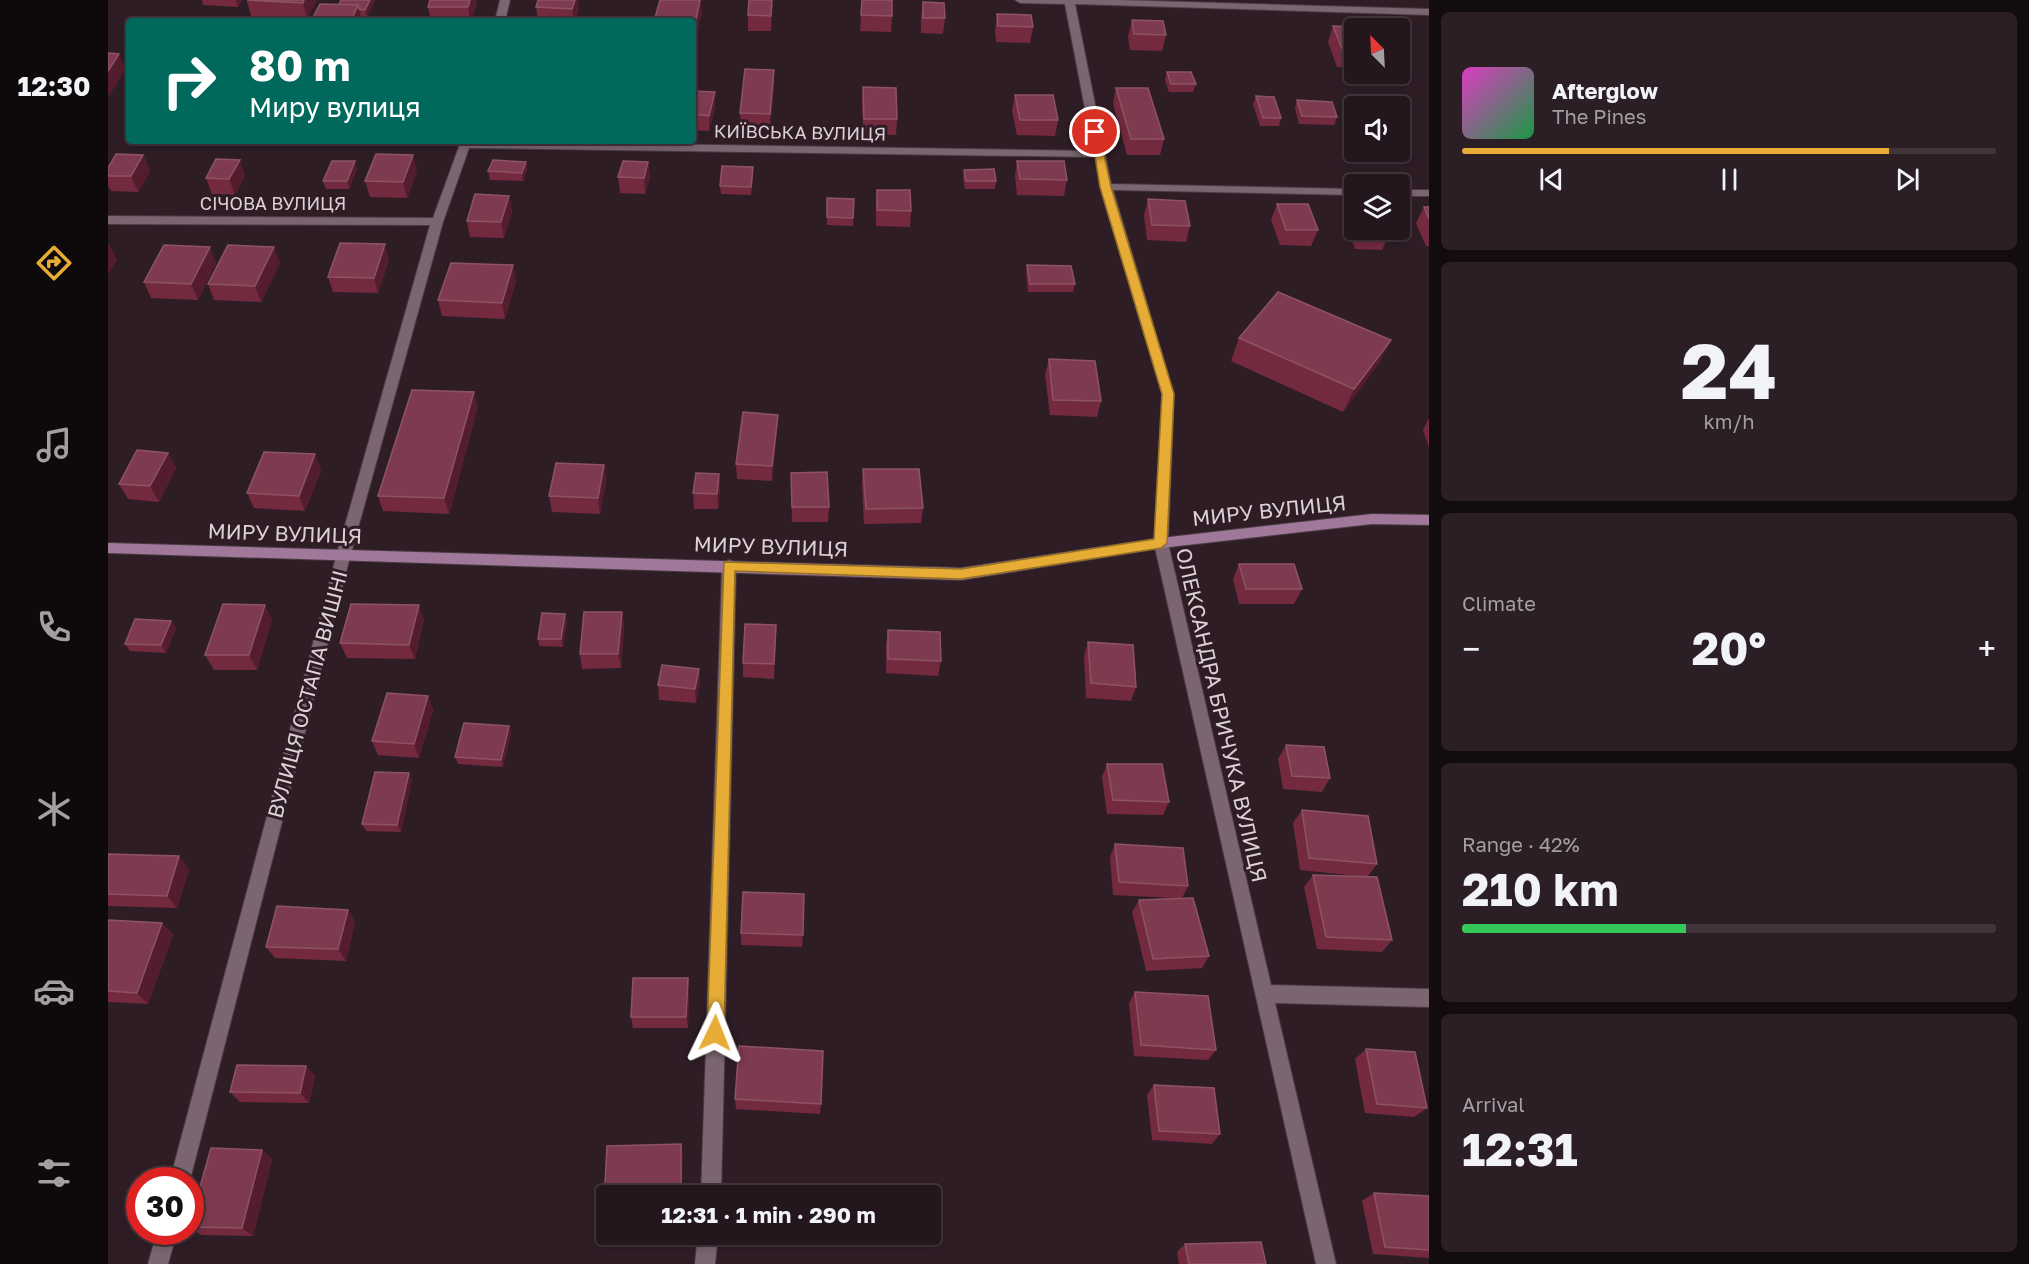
<!DOCTYPE html>
<meta charset="utf-8">
<style>
body{margin:0;font-family:"Golos Text",sans-serif;background:#2b1f25;color:#f1f3f6;height:100vh;display:flex;flex-direction:column;font-size:22px;white-space:nowrap}
*{box-sizing:border-box;margin:0}
p{font-size:20px;color:#a39fa3}
.icon{flex:none;width:33px;height:33px;fill:none;stroke:currentColor;stroke-width:2;stroke-linecap:round;stroke-linejoin:round}
.map{position:relative;flex:1;overflow:hidden}
.sheet{display:flex;flex-direction:column;gap:12px;padding:12px;background:#130c0f;width:600px}
.sheet>*{flex:none}
.hud{position:absolute;left:18px;top:18px;width:570px;height:126px;border-radius:6px;box-shadow:0 3px 9px #0003,0 0 0 2px #40353b;background:#00695c;color:#fff;overflow:hidden}
.needle{width:39px;rotate:336deg}
.tools{position:absolute;left:1236px;top:18px;display:grid;gap:12px}
.tools a{display:grid;place-items:center;width:66px;height:66px;border-radius:6px;background:#23161c;box-shadow:0 3px 9px #0003,0 0 0 2px #40353b;font-size:30px}
.speed{position:absolute;left:18px;top:1167px;display:flex;gap:12px;font-size:30px;font-weight:700;text-align:center}
.speed>*{display:grid;place-content:center;width:78px;height:78px;border-radius:50%;background:#23161c;box-shadow:0 3px 9px #0003,0 0 0 2px #40353b;line-height:1}
.speed .limit{border:9px solid #d22;background:#fff;color:#111}
.pin{position:absolute;display:grid;place-items:center;width:51px;height:51px;color:#fff;margin:-26px;border:3px solid #fff;border-radius:50%;box-shadow:0 2px 6px #0007}
.me{position:absolute;width:66px;margin:-33px;rotate:2deg;stroke-linejoin:round;filter:drop-shadow(0 0 4px #0008)}
.turn{display:flex;align-items:center;gap:21px;height:126px;padding:0 24px;font-size:27px}
.turn .icon{width:78px;height:78px;stroke-width:2.5}
.turn b{display:block;font-size:42px;line-height:51px}
.big{font-size:45px;font-weight:700;line-height:1.1}
.sheet .card{flex:1;display:flex;flex-direction:column;justify-content:center;gap:9px;min-width:0;padding:0 21px;border-radius:9px;background:#2b1f25}
.sheet .dial{align-items:center;gap:0}
.dial b{font-size:78px;line-height:1}
.song{display:flex;align-items:center;gap:18px}
.cover{width:72px;height:72px;border-radius:9px;background:linear-gradient(135deg,hsl(310 70% 55%),hsl(140 70% 35%))}
.played{height:6px;border-radius:3px;background:linear-gradient(90deg,#e6ac36 80%,#40353b 80%)}
.keys{display:flex;justify-content:space-around;direction:ltr}
.heat{display:flex;justify-content:space-between;align-items:center;font-size:33px;direction:ltr}
.charge{height:9px;border-radius:4px;background:linear-gradient(90deg,#34c759 42%,#40353b 0)}
.trip{position:absolute;left:488px;top:1185px;width:345px;height:60px;border-radius:6px;background:#23161c;box-shadow:0 3px 9px #0003,0 0 0 2px #40353b;font-weight:700;line-height:60px;text-align:center}
main{display:flex;flex:1;min-height:0}
.tab-bar{display:flex;flex-direction:column;width:108px;justify-content:space-around;align-items:center;background:#0e090b;color:#a39fa3}
.tab-bar .icon{width:42px;height:42px}
.tab-bar .on{color:#e6ac36}
.tab-bar b{font-size:27px;color:#f1f3f6}
.map>svg:first-child{display:block}
</style>
<main>
<nav class="tab-bar">
<b>12:30</b>
<svg class="icon on" aria-label="directions" viewBox="0 0 24 24"><path d="M12 3l9 9-9 9-9-9zM9 14v-3h6M13 9l2 2-2 2"/></svg>
<svg class="icon" aria-label="music" viewBox="0 0 24 24"><path d="M9 18V5l10-2v13"/><circle cx="6" cy="18" r="3"/><circle cx="16" cy="16" r="3"/></svg>
<svg class="icon" aria-label="phone" viewBox="0 0 24 24"><path d="M5 4h4l2 5-3 2q2 4 5 5l2-3 5 2v4C11 20 4 13 5 4z"/></svg>
<svg class="icon" aria-label="climate" viewBox="0 0 24 24"><path d="M12 3v18M4 7l16 10M4 17L20 7"/></svg>
<svg class="icon" aria-label="car" viewBox="0 0 24 24"><path d="M5 17H2v-5l4-1 3-4h7l3 4 3 1v5h-3M9 17h6M6 11h13"/><circle cx="7" cy="17" r="2"/><circle cx="17" cy="17" r="2"/></svg>
<svg class="icon" aria-label="filters" viewBox="0 0 24 24"><path d="M4 7h16M4 17h16"/><circle cx="9" cy="7" r="2"/><circle cx="15" cy="17" r="2"/></svg>
</nav>
<div class="map">
<svg width="1321" height="1264" viewBox="0 0 1321 1264">
<rect width="100%" height="100%" fill="#2f1d26"/>
<g fill="none" stroke-linecap="round" stroke-linejoin="round">
<!-- minor casing -->
<g stroke="#4a3b43" stroke-width="2">
<g id="minor">
<polygon points="392,0 402,0 397,21 387,21"/>
<polygon points="907,0 1010,0 1321,9 1321,15 967,4 1003,184 1246,189 1246,195 1005,190 1066,394 1060,543 1163,985 1321,989 1321,1007 1167,1003 1228,1264 1208,1264 1046,543 1054,394 992,187 987,157 361,148 335,222 242,557 82,1180 62,1180 228,557 322,225 0,224 0,216 325,218 353,141 985,151 957,4 912,3"/>
<rect x="1292" y="190" width="29" height="6"/>
<polygon points="621,560 626,562 628,566 613,1196 593,1196 614,566 616,562"/>
<polygon points="49,1232 69,1232 60,1264 40,1264"/>
<polygon points="590,1234 610,1234 607,1264 587,1264"/>
</g>
</g>
<!-- major casing -->
<g stroke="#4a3b43" stroke-width="2">
<polygon id="major" points="1264,514 1321,515 1321,525 1264,524 1053,548 853,580 0,553 0,543 853,568 1053,538"/>
</g>
<!-- minor -->
<use href="#minor" fill="#7b6570" fill-rule="evenodd"/>
<!-- major -->
<use href="#major" fill="#a07899" fill-rule="evenodd"/>
</g>
<!-- wall -->
<g fill="#732a3f">
<polygon points="94,0 134,0 130,7 95,5"/>
<polygon points="209,0 199,18 143,16 139,1"/>
<polygon points="267,0 259,17 253,17 254,21 231,5"/>
<polygon points="664,0 663,31 640,31 640,15"/>
<polygon points="754,0 784,16 783,32 752,31"/>
<polygon points="815,2 837,18 835,34 813,33 813,17"/>
<polygon points="369,3 363,21 323,21 320,7"/>
<polygon points="428,7 471,7 467,21 430,21"/>
<polygon points="594,12 588,35 585,35 585,21 548,21 547,18"/>
<polygon points="889,14 925,27 922,43 888,42 887,30"/>
<polygon points="1024,20 1058,35 1054,51 1022,50 1020,36"/>
<polygon points="1225,26 1246,28 1246,68 1229,67 1220,42"/>
<polygon points="666,70 666,85 662,130 633,129 632,113"/>
<polygon points="1059,72 1088,84 1085,92 1061,92 1057,80"/>
<polygon points="755,87 789,119 788,135 755,134 754,103"/>
<polygon points="1008,88 1056,139 1052,155 1019,155 1005,103"/>
<polygon points="585,91 607,108 601,131 585,130"/>
<polygon points="907,95 950,120 947,136 909,135 904,111"/>
<polygon points="1148,96 1173,118 1171,126 1152,126 1145,104"/>
<polygon points="1189,100 1229,117 1226,125 1191,124 1187,108"/>
<polygon points="1246,127 1246,145 1243,135"/>
<polygon points="1249,152 1287,152 1284,159 1251,157"/>
<polygon points="35,155 42,171 30,192 3,191 0,186 0,168"/>
<polygon points="909,161 959,180 956,196 909,195 907,176"/>
<polygon points="418,162 419,170 415,181 382,180 380,171"/>
<polygon points="540,162 542,178 537,194 512,193 510,177"/>
<polygon points="249,169 241,189 218,189 215,181"/>
<polygon points="856,170 888,181 887,189 857,189 855,178"/>
<polygon points="309,171 299,198 262,197 257,181"/>
<polygon points="137,175 127,195 104,194 98,178"/>
<polygon points="645,175 643,195 613,194 612,186"/>
<polygon points="769,190 803,211 802,227 768,226 768,206"/>
<polygon points="401,196 404,212 396,238 362,237 359,221"/>
<polygon points="719,198 746,199 745,226 719,225"/>
<polygon points="1040,199 1082,226 1078,242 1039,240 1036,215"/>
<polygon points="1169,204 1210,230 1203,246 1172,245 1163,220"/>
<polygon points="1244,207 1246,207 1246,230 1279,230 1281,234 1274,250 1247,249 1237,223"/>
<polygon points="1316,207 1321,207 1321,246 1318,246 1308,223"/>
<polygon points="281,260 270,293 225,292 220,277"/>
<polygon points="108,263 90,300 43,298 36,282"/>
<polygon points="172,263 153,302 106,300 100,284"/>
<polygon points="919,265 967,284 965,292 920,292 918,273"/>
<polygon points="408,281 397,319 334,316 330,300"/>
<polygon points="1131,338 1283,340 1271,363 1235,412 1123,361"/>
<polygon points="941,359 993,401 989,417 942,415 937,375"/>
<polygon points="366,392 370,407 341,514 275,511 270,496"/>
<polygon points="670,415 669,430 664,481 629,479 628,464"/>
<polygon points="1321,418 1321,448 1315,430"/>
<polygon points="60,453 68,468 51,502 20,499 11,484"/>
<polygon points="496,465 498,481 492,514 444,512 441,496"/>
<polygon points="755,469 815,508 813,523 756,524 754,485"/>
<polygon points="213,470 197,511 146,508 139,493"/>
<polygon points="683,473 721,507 720,522 684,522"/>
<polygon points="611,474 612,489 610,509 586,509 585,493"/>
<polygon points="1131,564 1194,589 1186,604 1131,604 1125,579"/>
<polygon points="514,612 516,627 513,668 474,669 472,654"/>
<polygon points="164,620 149,670 106,670 97,655"/>
<polygon points="316,620 307,659 239,658 232,643"/>
<polygon points="63,621 68,628 58,653 22,651 17,644"/>
<polygon points="459,621 455,647 431,646 430,639"/>
<polygon points="668,625 666,679 635,677 635,663"/>
<polygon points="780,630 833,661 830,676 778,673 778,645"/>
<polygon points="980,642 1028,687 1023,701 978,698 976,656"/>
<polygon points="591,669 592,683 588,703 551,700 550,685"/>
<polygon points="320,696 325,710 311,758 270,755 264,741"/>
<polygon points="401,726 403,733 395,767 350,764 347,757"/>
<polygon points="1178,745 1222,778 1214,792 1175,789 1170,759"/>
<polygon points="999,764 1061,802 1055,815 999,814 994,777"/>
<polygon points="304,780 293,832 258,831 254,824"/>
<polygon points="1194,810 1269,864 1259,877 1192,870 1185,823"/>
<polygon points="1007,844 1080,886 1074,898 1101,956 1094,968 1038,971 1024,912 1031,900 1067,898 1005,895 1002,857"/>
<polygon points="0,854 81,869 69,908 0,906"/>
<polygon points="1205,875 1284,940 1274,952 1209,949 1196,887"/>
<polygon points="240,910 247,922 238,961 167,958 158,947"/>
<polygon points="0,920 54,923 65,935 40,1004 0,1002"/>
<polygon points="633,933 695,935 694,947 633,945"/>
<polygon points="580,978 581,989 580,1028 525,1028 523,1017"/>
<polygon points="1027,992 1108,1050 1100,1060 1026,1056 1021,1003"/>
<polygon points="1258,1049 1319,1108 1306,1117 1257,1113 1247,1059"/>
<polygon points="198,1066 207,1076 201,1103 132,1102 122,1092"/>
<polygon points="1046,1085 1112,1134 1104,1144 1044,1140 1039,1095"/>
<polygon points="627,1099 713,1104 712,1114 628,1109"/>
<polygon points="154,1150 164,1159 145,1236 93,1235 82,1228"/>
<polygon points="1266,1193 1321,1196 1321,1258 1265,1254 1254,1201"/>
<polygon points="1077,1244 1158,1264 1071,1264 1069,1252"/>
</g>
<!-- shaded-wall -->
<g fill="#531d2e">
<polygon points="128,0 134,0 130,7"/>
<polygon points="196,0 209,0 199,18 195,3"/>
<polygon points="262,0 267,0 259,17 257,10"/>
<polygon points="362,0 368,0 369,3 363,21 362,21 360,7"/>
<polygon points="467,0 470,0 471,7 467,21 466,21 464,9"/>
<polygon points="592,0 593,0 594,12 588,35 588,20"/>
<polygon points="250,5 254,21 243,21"/>
<polygon points="11,54 18,69 1,96 0,94 0,71"/>
<polygon points="666,70 666,85 662,130 662,114"/>
<polygon points="607,92 607,108 601,131 601,116"/>
<polygon points="35,155 42,171 30,192 23,176"/>
<polygon points="305,155 309,171 299,198 295,182"/>
<polygon points="132,160 137,175 127,195 121,179"/>
<polygon points="247,161 249,169 241,189 239,181"/>
<polygon points="418,162 419,170 415,181 414,173"/>
<polygon points="540,162 542,178 537,194 536,178"/>
<polygon points="401,196 404,212 396,238 393,222"/>
<polygon points="1,244 9,260 0,275 0,246"/>
<polygon points="277,244 281,260 270,293 266,278"/>
<polygon points="102,247 108,263 90,300 83,284"/>
<polygon points="166,247 172,263 153,302 147,286"/>
<polygon points="405,265 408,281 397,319 394,303"/>
<polygon points="1283,340 1271,363 1235,412 1246,389"/>
<polygon points="366,392 370,407 341,514 336,498"/>
<polygon points="670,415 669,430 664,481 664,466"/>
<polygon points="60,453 68,468 51,502 42,486"/>
<polygon points="207,454 213,470 197,511 191,496"/>
<polygon points="496,465 498,481 492,514 490,498"/>
<polygon points="611,474 612,489 610,509 609,494"/>
<polygon points="157,605 164,620 149,670 141,655"/>
<polygon points="311,605 316,620 307,659 301,645"/>
<polygon points="514,612 516,627 513,668 510,654"/>
<polygon points="457,614 459,621 455,647 453,639"/>
<polygon points="63,621 68,628 58,653 53,645"/>
<polygon points="668,625 668,640 666,679 666,664"/>
<polygon points="591,669 592,683 588,703 587,689"/>
<polygon points="320,696 325,710 311,758 306,744"/>
<polygon points="401,726 403,733 395,767 393,760"/>
<polygon points="301,773 304,780 293,832 289,825"/>
<polygon points="71,856 81,869 69,908 59,896"/>
<polygon points="240,910 247,922 238,961 230,949"/>
<polygon points="54,923 65,935 40,1004 29,993"/>
<polygon points="580,978 581,989 580,1028 578,1017"/>
<polygon points="198,1066 207,1076 201,1103 192,1093"/>
<polygon points="573,1144 575,1153 574,1196 573,1196"/>
<polygon points="154,1150 164,1159 145,1236 134,1228"/>
</g>
<!-- building -->
<g fill="#7e3b50" stroke="#8d5365" stroke-width="1.5">
<polygon points="139,0 196,0 195,3"/>
<polygon points="233,0 262,0 257,10 251,9 250,5 231,5"/>
<polygon points="322,0 362,0 360,7 320,7"/>
<polygon points="430,0 467,0 464,9 428,7"/>
<polygon points="552,0 592,0 588,20 547,18"/>
<polygon points="641,0 664,0 663,16 640,15"/>
<polygon points="754,0 784,0 784,16 753,15"/>
<polygon points="815,2 836,3 837,18 815,18"/>
<polygon points="212,4 250,5 243,21 203,21"/>
<polygon points="889,14 923,15 925,27 890,26"/>
<polygon points="1024,20 1055,21 1058,35 1026,34"/>
<polygon points="1225,26 1250,27 1251,28 1246,28 1246,52 1235,51"/>
<polygon points="0,53 11,54 0,71"/>
<polygon points="637,69 666,70 662,114 632,113"/>
<polygon points="1059,72 1083,72 1088,84 1063,84"/>
<polygon points="755,87 788,88 789,119 756,119"/>
<polygon points="1008,88 1040,88 1056,139 1023,139"/>
<polygon points="585,91 607,92 601,116 585,114"/>
<polygon points="907,95 945,95 950,120 912,120"/>
<polygon points="1148,96 1166,97 1173,118 1155,118"/>
<polygon points="1189,100 1224,102 1229,117 1194,116"/>
<polygon points="8,154 35,155 23,176 0,176 0,168"/>
<polygon points="268,154 305,155 295,182 257,181"/>
<polygon points="108,159 132,160 121,179 98,178"/>
<polygon points="385,160 418,162 414,173 380,171"/>
<polygon points="224,161 247,161 239,181 215,181"/>
<polygon points="515,161 540,162 536,178 510,177"/>
<polygon points="909,161 956,161 959,180 912,179"/>
<polygon points="614,166 645,167 643,187 612,186"/>
<polygon points="886,169 888,181 858,181 856,170"/>
<polygon points="769,190 802,190 803,211 769,210"/>
<polygon points="367,194 401,196 393,222 359,221"/>
<polygon points="719,198 746,199 745,218 719,217"/>
<polygon points="1040,199 1077,201 1082,226 1044,225"/>
<polygon points="1169,204 1200,204 1210,230 1178,230"/>
<polygon points="1316,207 1321,207 1321,219"/>
<polygon points="1252,230 1279,230 1281,234 1253,233"/>
<polygon points="232,243 277,244 266,278 220,277"/>
<polygon points="56,245 102,247 83,284 36,282"/>
<polygon points="120,245 166,247 147,286 100,284"/>
<polygon points="343,263 405,265 394,303 330,300"/>
<polygon points="919,265 963,266 967,284 922,284"/>
<polygon points="1170,292 1283,340 1246,389 1131,338"/>
<polygon points="941,359 987,361 993,401 945,400"/>
<polygon points="304,390 366,392 336,498 270,496"/>
<polygon points="635,412 670,415 664,466 628,464"/>
<polygon points="29,450 60,453 42,486 11,484"/>
<polygon points="156,452 207,454 191,496 139,493"/>
<polygon points="448,463 496,465 490,498 441,496"/>
<polygon points="755,469 811,469 815,508 758,509"/>
<polygon points="719,472 721,507 684,507 683,473"/>
<polygon points="588,473 611,474 609,494 585,493"/>
<polygon points="1131,564 1186,564 1194,589 1138,589"/>
<polygon points="115,604 157,605 141,655 97,655"/>
<polygon points="243,604 311,605 301,645 232,643"/>
<polygon points="476,612 514,612 510,654 472,654"/>
<polygon points="434,613 457,614 453,639 430,639"/>
<polygon points="27,619 63,621 53,645 17,644"/>
<polygon points="637,624 668,625 666,664 635,663"/>
<polygon points="780,630 832,632 833,661 780,659"/>
<polygon points="980,642 1025,645 1028,687 983,683"/>
<polygon points="554,665 591,669 587,689 550,685"/>
<polygon points="279,693 320,696 306,744 264,741"/>
<polygon points="356,723 401,726 393,760 347,757"/>
<polygon points="1178,745 1216,747 1222,778 1184,776"/>
<polygon points="999,764 1054,764 1061,802 1005,800"/>
<polygon points="267,772 301,773 289,825 254,824"/>
<polygon points="1194,810 1260,816 1269,864 1201,858"/>
<polygon points="1007,844 1075,848 1080,886 1011,882"/>
<polygon points="0,854 71,856 59,896 0,894"/>
<polygon points="1205,875 1269,877 1284,940 1218,937"/>
<polygon points="635,892 696,894 695,935 633,933"/>
<polygon points="1085,898 1101,956 1045,959 1031,900"/>
<polygon points="169,906 240,910 230,949 158,947"/>
<polygon points="0,920 54,923 29,993 0,991"/>
<polygon points="525,978 580,978 578,1017 523,1017"/>
<polygon points="1027,992 1100,996 1108,1050 1033,1045"/>
<polygon points="631,1046 715,1051 713,1104 627,1099"/>
<polygon points="1258,1049 1307,1052 1319,1108 1269,1104"/>
<polygon points="129,1065 198,1066 192,1093 122,1092"/>
<polygon points="1046,1085 1106,1088 1112,1134 1051,1131"/>
<polygon points="573,1144 573,1196 498,1196 498,1203 496,1203 499,1146"/>
<polygon points="103,1148 154,1150 134,1228 82,1227 82,1222"/>
<polygon points="1266,1193 1321,1196 1321,1250 1277,1247"/>
<polygon points="1153,1242 1158,1264 1081,1264 1077,1244"/>
</g>
<!-- route -->
<polygon fill="#e6ac36" stroke="#967023" stroke-width="1.5" points="983,130 991,132 1003,187 1066,394 1059,543 1053,548 853,579 627,571 616,1033 613,1039 607,1041 601,1039 599,1033 616,562 853,569 1046,539 1054,394 992,187"/>
<g text-anchor="middle" dominant-baseline="central" stroke-width="6" stroke-linejoin="round" paint-order="stroke">
<!-- far-street labels -->
<g font-size="18" fill="#ddd0d6" stroke="#2f1d26">
<text transform="translate(692 132) rotate(1)">КИЇВСЬКА ВУЛИЦЯ</text>
<text x="165" y="203">СІЧОВА ВУЛИЦЯ</text>
</g>
<!-- street labels -->
<g font-size="21" fill="#ddd0d6" stroke="#2f1d26">
<text transform="translate(1161 510) rotate(-6)">МИРУ ВУЛИЦЯ</text>
<text transform="translate(177 533) rotate(2)">МИРУ ВУЛИЦЯ</text>
<text transform="translate(663 546) rotate(2)">МИРУ ВУЛИЦЯ</text>
<text transform="translate(199 694) rotate(-75)">ВУЛИЦЯ ОСТАПА ВИШНІ</text>
<text transform="translate(1114 715) rotate(77)">ОЛЕКСАНДРА БРИЧУКА ВУЛИЦЯ</text>
</g>
</g>
</svg>
<div class="tools">
<a><svg class="needle" viewBox="-14 -14 28 28"><path d="M0-13l5 13h-10z" fill="#e53935"/><path d="M0 13l5-13h-10z" fill="#a39fa3"/></svg></a>
<a><svg class="icon" aria-label="sound" viewBox="0 0 24 24"><path d="M4 9h4l5-4v14l-5-4H4zM17 9q2 3 0 6"/></svg></a>
<a><svg class="icon" aria-label="layers" viewBox="0 0 24 24"><path d="M12 4l9 5-9 5-9-5zM3 14l9 5 9-5"/></svg></a>
</div>
<div class="speed"><div class="limit">30</div></div>
<div class="pin" style="left:987px;top:132px;background:#d93025"><svg class="icon" aria-label="arrive" viewBox="0 0 24 24"><path d="M6 21V4h12l-3 4 3 4H6"/></svg></div>
<svg class="me" style="left:607px;top:1033px" viewBox="-20 -20 40 40"><path d="M0-17L14 15 0 8-14 15z" fill="#e6ac36" stroke="#fff" stroke-width="4"/></svg>
<div class="trip">12:31 · 1 min · 290 m</div>
<div class="hud">
<div class="turn"><svg class="icon" aria-label="right" viewBox="0 0 24 24"><path d="M7 20v-9h11M14 6l5 5-5 5"/></svg><div><b>80 m</b>Миру вулиця</div></div>
</div>
</div>
<section class="sheet">
<div class="card">
<div class="song"><i class="cover"></i><div><b>Afterglow</b><p>The Pines</p></div></div>
<div class="played"></div>
<div class="keys"><svg class="icon" aria-label="previous" viewBox="0 0 24 24"><path d="M18 5L8 12l10 7zM5 5v14"/></svg><svg class="icon" aria-label="pause" viewBox="0 0 24 24"><path d="M8 5v14M16 5v14"/></svg><svg class="icon" aria-label="next" viewBox="0 0 24 24"><path d="M6 5l10 7-10 7zM19 5v14"/></svg></div>
</div>
<div class="card dial"><b>24</b><p>km/h</p></div>
<div class="card"><p>Climate</p>
<div class="heat"><a>−</a><b class="big">20°</b><a>+</a></div>
</div>
<div class="card"><p>Range · 42%</p><b class="big">210 km</b><div class="charge"></div></div>
<div class="card"><p>Arrival</p><b class="big">12:31</b></div>
</section>
</main>
